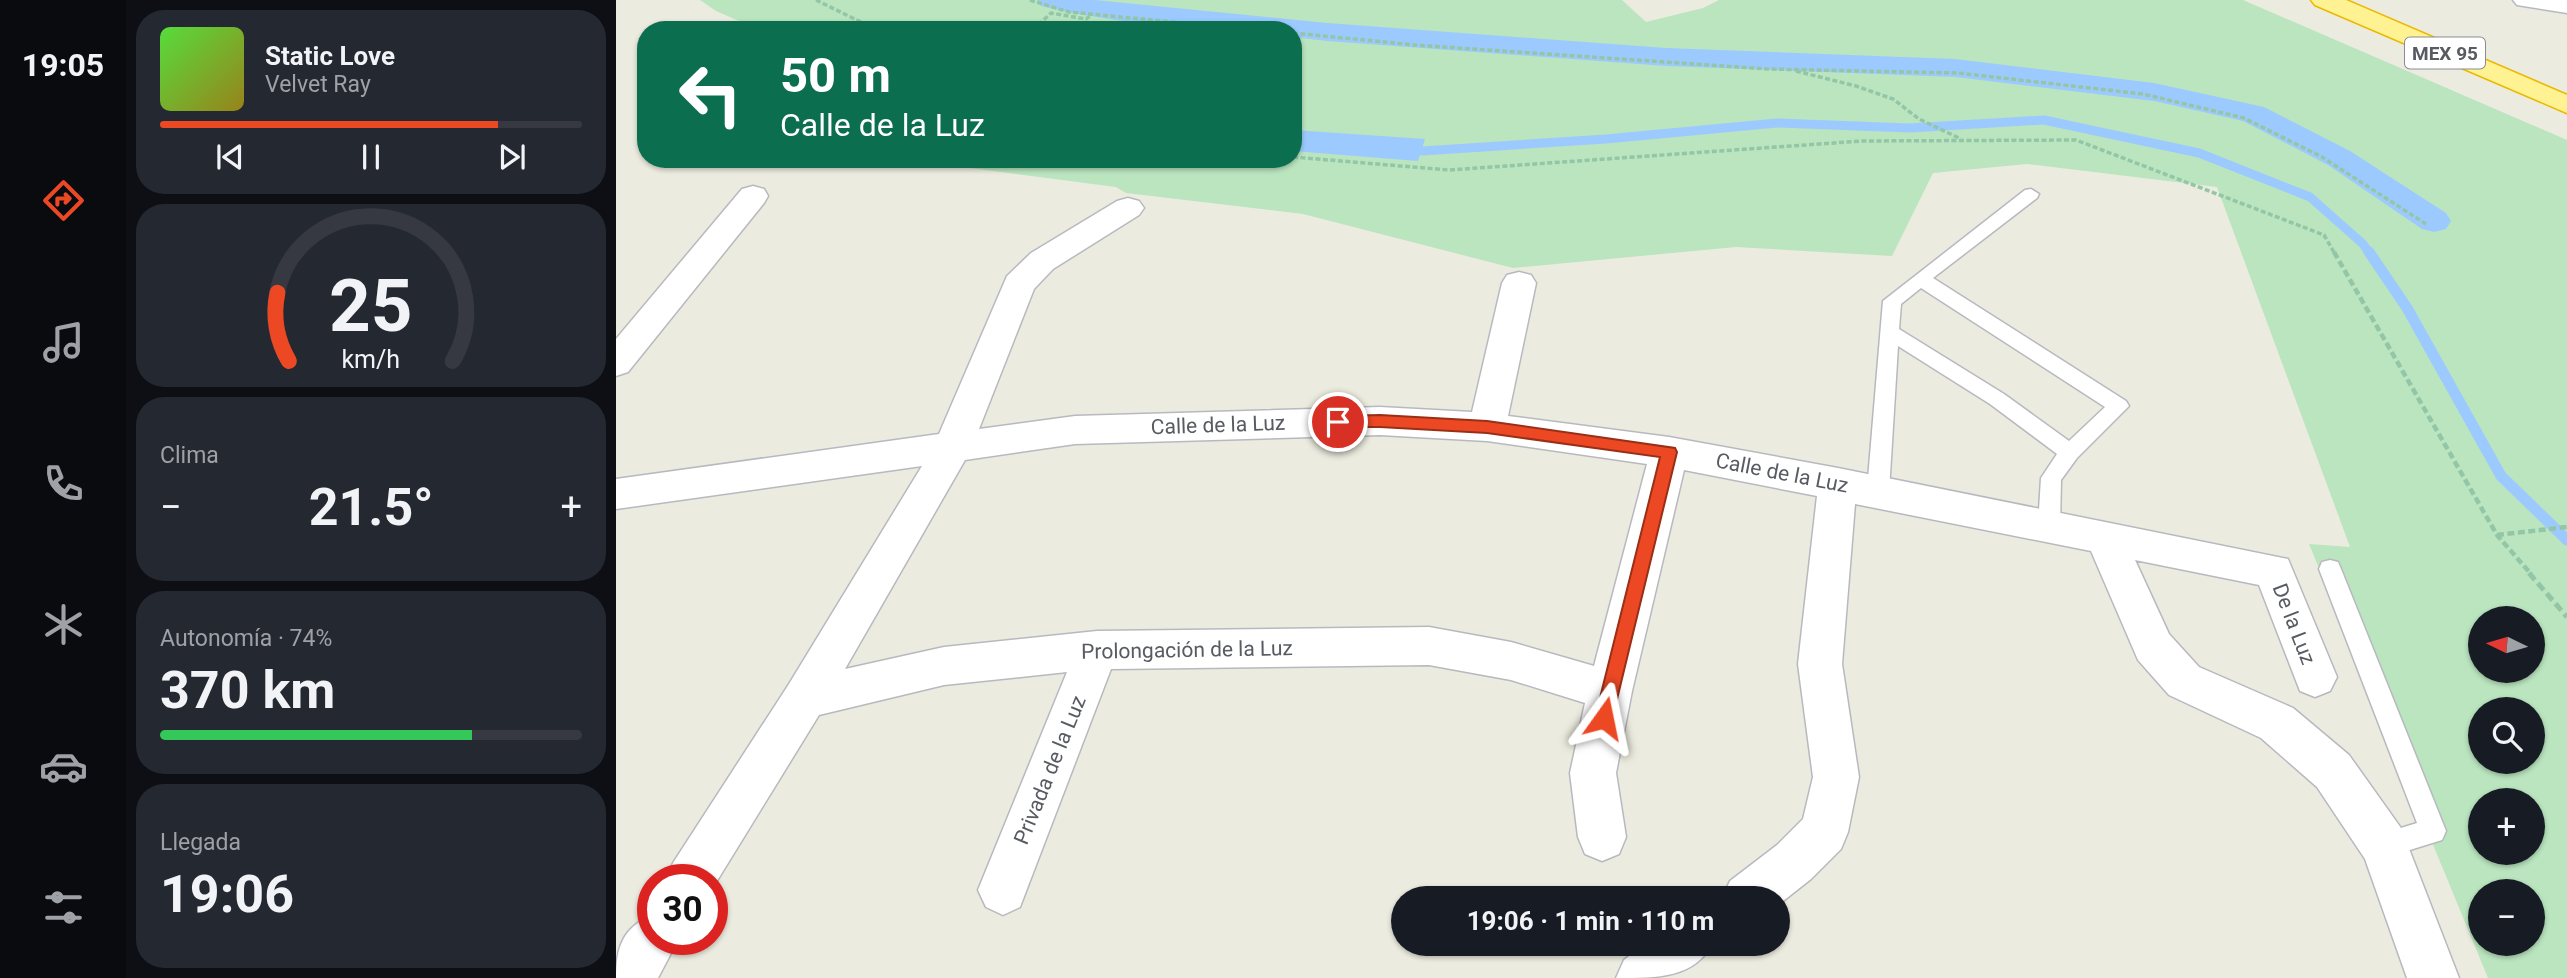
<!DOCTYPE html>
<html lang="es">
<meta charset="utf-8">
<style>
body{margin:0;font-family:Roboto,sans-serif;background:#242831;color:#f1f3f6;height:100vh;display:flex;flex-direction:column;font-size:26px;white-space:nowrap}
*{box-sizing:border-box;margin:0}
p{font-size:23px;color:#9ea1a6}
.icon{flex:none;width:38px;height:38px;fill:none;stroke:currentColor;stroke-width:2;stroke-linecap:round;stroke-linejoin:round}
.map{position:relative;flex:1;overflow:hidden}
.panel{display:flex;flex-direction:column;gap:10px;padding:10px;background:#0d0f14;width:490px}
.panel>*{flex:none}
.top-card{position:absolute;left:21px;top:21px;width:665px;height:147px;border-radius:28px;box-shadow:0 2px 5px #0004;background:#0b6e4f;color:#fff;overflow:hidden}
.needle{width:46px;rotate:275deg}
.fabs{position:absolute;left:1852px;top:606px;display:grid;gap:14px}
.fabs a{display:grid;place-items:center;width:77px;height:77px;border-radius:50%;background:#171b24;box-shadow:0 2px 5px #0004;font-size:35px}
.speed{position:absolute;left:21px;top:864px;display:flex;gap:14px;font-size:35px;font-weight:700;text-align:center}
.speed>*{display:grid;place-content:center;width:91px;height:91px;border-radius:50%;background:#171b24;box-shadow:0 2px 5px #0004;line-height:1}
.speed .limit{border:10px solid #d22;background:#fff;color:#111}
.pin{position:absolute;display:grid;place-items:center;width:60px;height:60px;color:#fff;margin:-30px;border:4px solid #fff;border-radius:50%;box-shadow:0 2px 7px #0007}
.me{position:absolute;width:77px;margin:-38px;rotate:12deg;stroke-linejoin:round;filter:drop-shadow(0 0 5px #0008)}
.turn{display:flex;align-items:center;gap:24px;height:147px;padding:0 28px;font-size:32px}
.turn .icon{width:91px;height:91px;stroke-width:2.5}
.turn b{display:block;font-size:49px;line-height:60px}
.big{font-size:52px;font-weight:700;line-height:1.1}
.panel .tile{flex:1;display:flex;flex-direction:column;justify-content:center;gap:10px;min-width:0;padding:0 24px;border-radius:28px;background:#242831}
.panel .dial{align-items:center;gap:0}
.dial svg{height:182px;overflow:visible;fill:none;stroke:#363941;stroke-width:7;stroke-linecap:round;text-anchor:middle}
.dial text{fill:#f1f3f6;stroke:none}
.song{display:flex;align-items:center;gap:21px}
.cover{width:84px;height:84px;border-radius:10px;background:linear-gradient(135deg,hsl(110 70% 55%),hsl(50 70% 35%))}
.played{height:7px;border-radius:4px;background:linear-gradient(90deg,#ed4824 80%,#363941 80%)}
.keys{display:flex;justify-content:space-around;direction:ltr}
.heat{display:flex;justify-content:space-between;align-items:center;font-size:38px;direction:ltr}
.charge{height:10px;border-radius:5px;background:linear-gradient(90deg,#34c759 74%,#363941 0)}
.trip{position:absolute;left:775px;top:886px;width:399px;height:70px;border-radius:35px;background:#171b24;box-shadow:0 2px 5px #0004;font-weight:700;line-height:70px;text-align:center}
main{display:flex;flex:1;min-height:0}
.tab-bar{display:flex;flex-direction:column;width:126px;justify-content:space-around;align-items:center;background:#090b0e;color:#9ea1a6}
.tab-bar .icon{width:49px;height:49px}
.tab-bar .active{color:#ed4824}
.tab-bar b{font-size:32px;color:#f1f3f6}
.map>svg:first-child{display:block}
</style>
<main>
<nav class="tab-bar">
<b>19:05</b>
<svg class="icon active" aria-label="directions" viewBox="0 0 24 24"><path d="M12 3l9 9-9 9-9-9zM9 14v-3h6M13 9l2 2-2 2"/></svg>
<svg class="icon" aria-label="music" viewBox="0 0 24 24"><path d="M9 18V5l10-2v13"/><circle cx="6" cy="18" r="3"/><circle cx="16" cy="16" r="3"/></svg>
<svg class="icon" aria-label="phone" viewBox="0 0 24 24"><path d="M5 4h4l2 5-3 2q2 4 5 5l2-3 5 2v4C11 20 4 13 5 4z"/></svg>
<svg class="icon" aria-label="climate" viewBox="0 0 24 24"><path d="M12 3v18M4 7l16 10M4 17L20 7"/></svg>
<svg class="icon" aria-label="car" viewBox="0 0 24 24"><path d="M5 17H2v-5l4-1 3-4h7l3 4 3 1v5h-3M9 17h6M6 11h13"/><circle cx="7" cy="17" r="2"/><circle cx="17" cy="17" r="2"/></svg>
<svg class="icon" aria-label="filters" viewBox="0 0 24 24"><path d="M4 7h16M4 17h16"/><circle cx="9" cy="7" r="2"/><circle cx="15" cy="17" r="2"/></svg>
</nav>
<section class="panel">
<div class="tile">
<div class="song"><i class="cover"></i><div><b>Static Love</b><p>Velvet Ray</p></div></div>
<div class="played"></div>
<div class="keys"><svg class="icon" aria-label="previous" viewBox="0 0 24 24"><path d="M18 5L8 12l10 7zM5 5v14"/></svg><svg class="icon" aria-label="pause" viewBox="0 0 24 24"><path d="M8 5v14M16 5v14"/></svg><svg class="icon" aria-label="next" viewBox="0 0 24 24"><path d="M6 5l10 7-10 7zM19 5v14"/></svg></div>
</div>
<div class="tile dial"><svg viewBox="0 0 100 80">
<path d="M14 69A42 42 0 1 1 86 69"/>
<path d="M14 69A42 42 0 0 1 9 39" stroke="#ed4824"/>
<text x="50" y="56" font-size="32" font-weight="700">25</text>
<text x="50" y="72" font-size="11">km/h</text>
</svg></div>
<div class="tile"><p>Clima</p>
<div class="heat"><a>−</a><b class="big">21.5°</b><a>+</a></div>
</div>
<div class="tile"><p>Autonomía · 74%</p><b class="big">370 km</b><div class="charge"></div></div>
<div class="tile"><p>Llegada</p><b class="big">19:06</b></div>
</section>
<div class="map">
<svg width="1951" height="978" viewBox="0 0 1951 978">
<rect width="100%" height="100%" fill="#ecebdf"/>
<!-- green -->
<path fill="#bae5bf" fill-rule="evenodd" d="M84,0H1006L1030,22L1087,8L1103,0H1627L1951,140V978H1872L1693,544L1734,547L1601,187L1411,164L1317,173L1276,256L1120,247L897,268L687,214L510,193L500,187L317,163L266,159H677V30H144L100,11ZM1864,618H1916V670H1864ZM1864,709H1916V761H1864ZM1864,800H1916V852H1864ZM1864,891H1916V943H1864Z"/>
<!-- water -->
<polygon fill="#9ccaff" points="677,130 809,139 802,161 677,151"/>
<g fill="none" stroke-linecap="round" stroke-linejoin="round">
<!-- stream-far1 -->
<polyline stroke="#9ccaff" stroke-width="9" points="806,151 990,139 1161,123 1294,128 1428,120 1583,153 1694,197 1747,244 1754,254"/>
<!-- stream -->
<polyline stroke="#9ccaff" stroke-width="11" points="1753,252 1791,308 1885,476 1951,540"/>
<!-- canal -->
<path fill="#9ccaff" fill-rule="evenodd" d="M421,0H479L711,23L1050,48L1339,59L1538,83L1648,107L1734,151L1830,213L1835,221L1830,229L1818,232L1806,229L1712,165L1627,121L1538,101L1339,77L1050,66L711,41L677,37V30C593,30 508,26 425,6Z"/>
<!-- service casing -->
<g stroke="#b7b9bf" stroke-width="3">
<g id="service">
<path d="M1415,189L1423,194L1421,198L1317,278L1510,401L1513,406L1461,458L1445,480L1444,526L1441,532L1433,535L1425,532L1422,526L1425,478L1441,454L1374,404L1282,346L1273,491L1269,497L1262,499L1255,497L1251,491L1267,301L1409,190ZM1305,288L1489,407L1453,441L1388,394L1283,329L1285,304Z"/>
<polygon points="1714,560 1722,562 1725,569 1830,831 1826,840 1768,858 1759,854 1755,845 1759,836 1801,823 1703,569 1706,562"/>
</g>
</g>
<!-- minor casing -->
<g stroke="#b7b9bf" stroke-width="3">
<g id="minor">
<polygon points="1897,0 1951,0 1951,13 1901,5"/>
<polygon points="137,186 148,189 152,196 148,203 12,372 0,376 0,339 126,189"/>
<path d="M512,198L523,201L528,208L523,215L437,269L418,289L363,429L459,416L764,407L856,412L886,283L891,275L903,272L915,275L920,283L892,416L1053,437L1222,468L1672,559L1721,677L1714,691L1699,697L1684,691L1643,585L1519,560L1553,634L1583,667L1677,708L1733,755L1785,828L1843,978H1791L1749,859L1701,787L1645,738L1553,695L1522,660L1475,551L1239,504L1226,664L1243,777L1232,832L1225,849L1195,879L1162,905V898H1106L1114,881L1161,845L1187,819L1197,777L1182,664L1201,496L1068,470L1016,691L1000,773L1010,837L1003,854L986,861L969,854L962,837L954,773L969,703L895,680L813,665L495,669L404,907L387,915L370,907L362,890L451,672L328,685L203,715L96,889V880H50L57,863L173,684L306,466L0,509V479L323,434L391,276L415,253L501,201ZM764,435L871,441L1031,464L978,666L895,642L813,627L481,631L328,647L229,669L349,460L459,444Z"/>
<path d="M37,915V940H62L42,978H0C0,947 7,927 37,915Z"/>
<path d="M1030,943H1097C1078,978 1043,978 1000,978L1008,960Z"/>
</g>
</g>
<!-- trunk casing -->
<g stroke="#ebb900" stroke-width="3">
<polygon id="trunk" points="1695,0 1730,0 1951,95 1951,113 1699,5"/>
</g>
<!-- path-far2 -->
<g stroke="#93c6a7" stroke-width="3.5" stroke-dasharray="5 2.5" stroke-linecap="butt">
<polyline points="200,0 261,30"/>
<polyline points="414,0 453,12 641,30"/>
<polyline points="417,30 435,13 470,19 475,15"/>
<polyline points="677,33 799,45 1152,69 1342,73 1527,94 1628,118 1706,157 1810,224"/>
<polyline points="1180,71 1240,86 1277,99 1303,119 1345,139"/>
<polyline points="677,157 833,170 1246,141 1460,140 1708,235 1719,254"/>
</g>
<!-- path-far1 -->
<g stroke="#93c6a7" stroke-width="4.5" stroke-dasharray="7 3.5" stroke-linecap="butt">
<polyline points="1718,252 1881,535 1915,574"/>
<polyline points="1881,535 1951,527"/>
</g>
<!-- path -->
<polyline stroke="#93c6a7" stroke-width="5" stroke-dasharray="9 4.5" stroke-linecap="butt" points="1913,573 1951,617"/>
<!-- service -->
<use href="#service" fill="#fff" fill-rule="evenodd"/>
<!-- minor -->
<use href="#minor" fill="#fff" fill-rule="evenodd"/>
<!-- trunk -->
<use href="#trunk" fill="#fff292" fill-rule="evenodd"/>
</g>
<!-- route -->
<polygon fill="#ed4824" stroke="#9a2f17" stroke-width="2" points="764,415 871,421 1059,448 1061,452 995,724 988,727 982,724 979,718 1044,457 871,433 764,427 722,427 714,422 722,416"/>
<g text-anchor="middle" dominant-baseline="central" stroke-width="6" stroke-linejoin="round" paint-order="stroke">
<!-- shield labels -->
<rect fill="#fff" stroke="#8a8c90" stroke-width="2" x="1789" y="37.5" width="80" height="31" rx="5"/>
<g font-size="19" font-weight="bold" fill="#585b61">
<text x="1829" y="53">MEX 95</text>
</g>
<!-- street labels -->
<g font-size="21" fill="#585b61" stroke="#fff">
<text transform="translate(602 425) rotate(-2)">Calle de la Luz</text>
<text transform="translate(1166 473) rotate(11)">Calle de la Luz</text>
<text transform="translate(1678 624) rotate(69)">De la Luz</text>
<text transform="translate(571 650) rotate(-1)">Prolongación de la Luz</text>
<text transform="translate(434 770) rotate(-68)">Privada de la Luz</text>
</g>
</g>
</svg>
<div class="fabs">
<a><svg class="needle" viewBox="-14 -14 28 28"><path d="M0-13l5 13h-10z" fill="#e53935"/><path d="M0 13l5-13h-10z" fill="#9ea1a6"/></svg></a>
<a><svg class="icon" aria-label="search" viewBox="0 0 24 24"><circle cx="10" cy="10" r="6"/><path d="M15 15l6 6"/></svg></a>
<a>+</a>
<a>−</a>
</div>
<div class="speed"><div class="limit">30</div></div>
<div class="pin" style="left:722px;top:422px;background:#d93025"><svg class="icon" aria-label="arrive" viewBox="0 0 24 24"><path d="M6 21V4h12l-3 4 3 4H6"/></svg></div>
<svg class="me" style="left:988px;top:718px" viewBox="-20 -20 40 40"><path d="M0-17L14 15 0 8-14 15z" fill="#ed4824" stroke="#fff" stroke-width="4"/></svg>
<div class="trip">19:06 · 1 min · 110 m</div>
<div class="top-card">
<div class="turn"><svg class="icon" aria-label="left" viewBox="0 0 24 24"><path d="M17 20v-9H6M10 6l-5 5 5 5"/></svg><div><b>50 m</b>Calle de la Luz</div></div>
</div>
</div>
</main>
